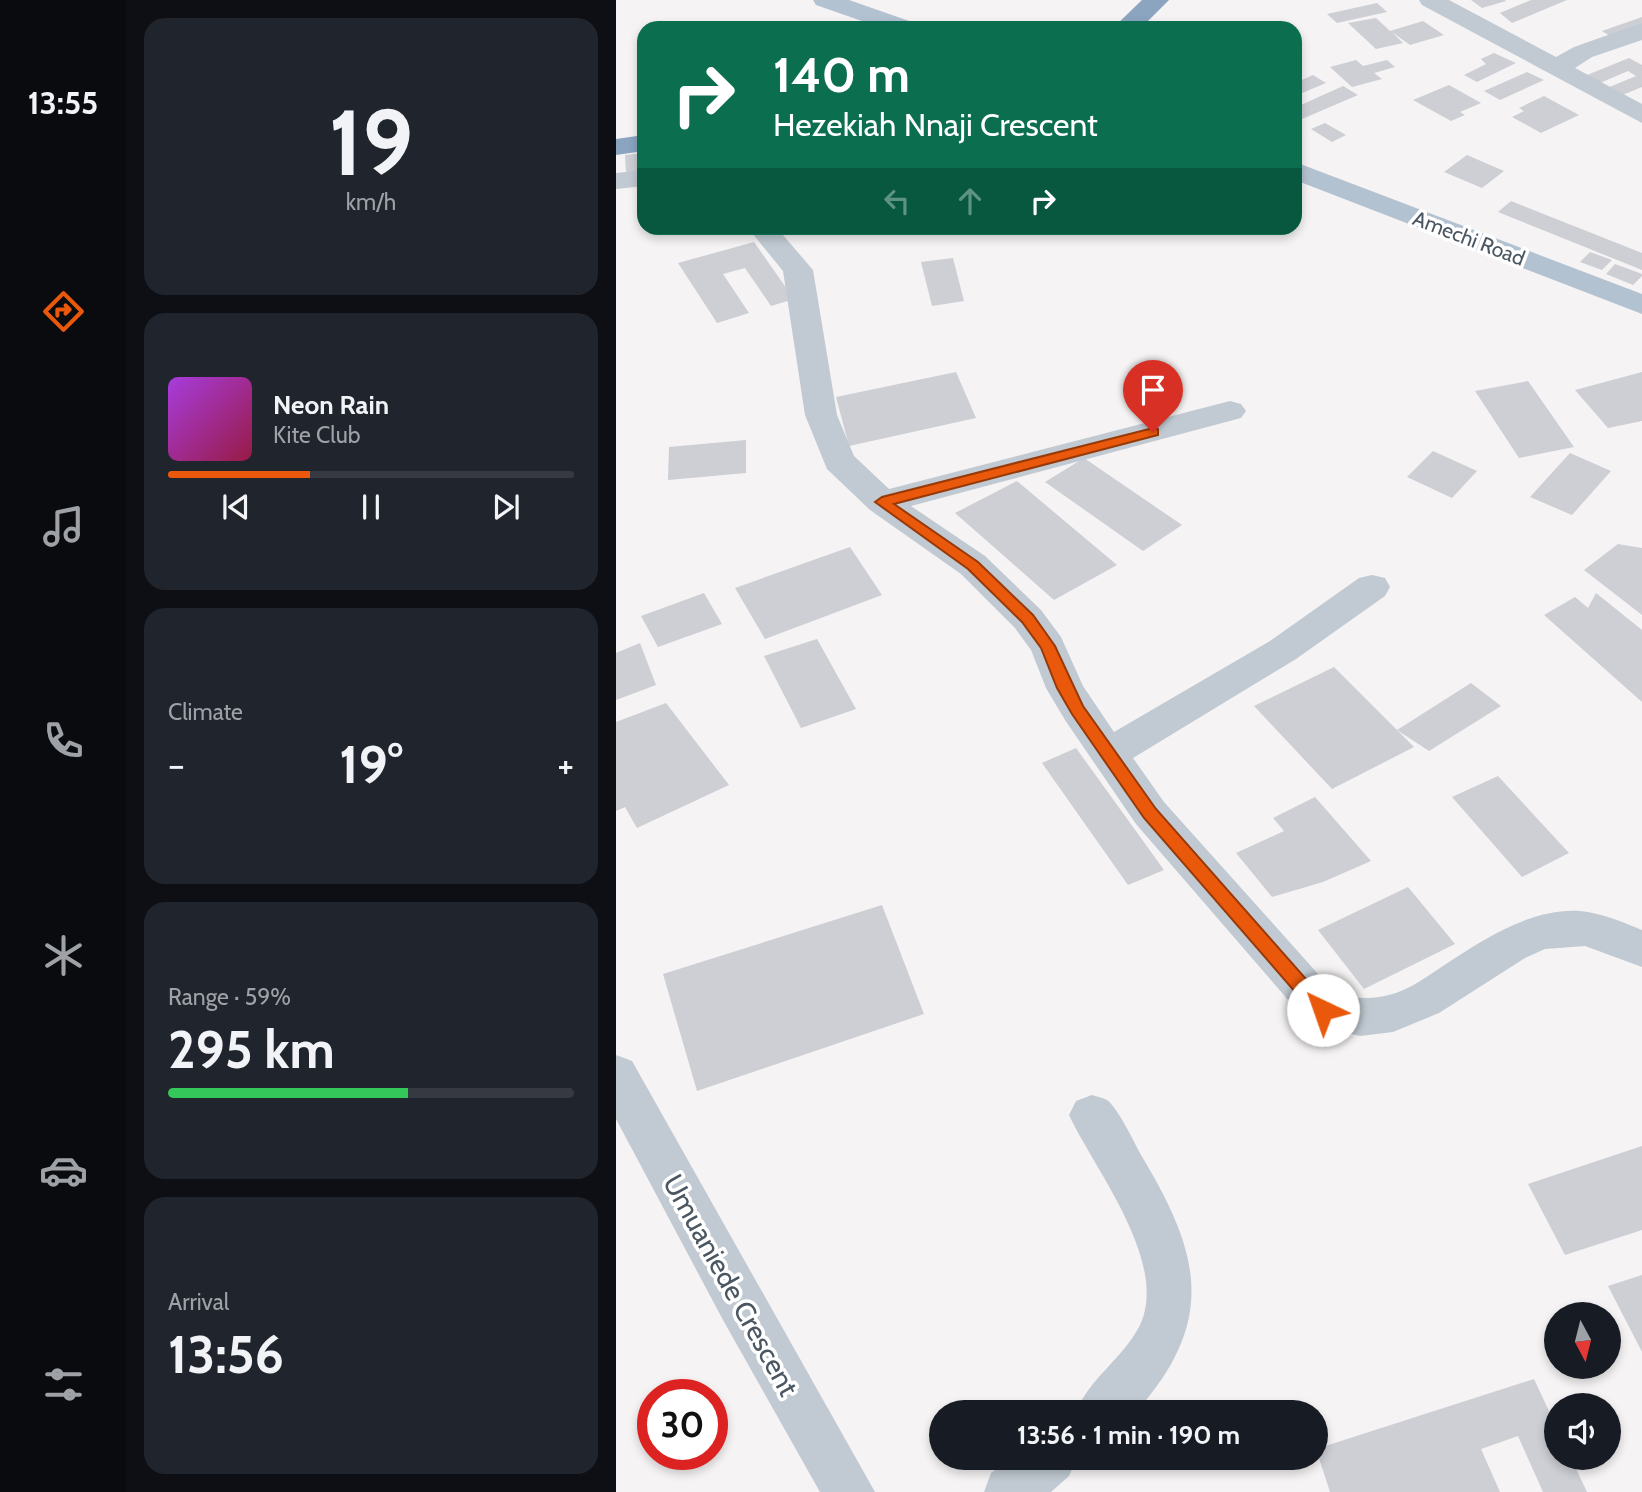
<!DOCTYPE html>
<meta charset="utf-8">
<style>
body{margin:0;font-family:Cabin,sans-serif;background:#20242c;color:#f1f3f6;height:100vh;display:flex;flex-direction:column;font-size:26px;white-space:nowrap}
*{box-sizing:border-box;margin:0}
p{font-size:23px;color:#9ea1a6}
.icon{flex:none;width:38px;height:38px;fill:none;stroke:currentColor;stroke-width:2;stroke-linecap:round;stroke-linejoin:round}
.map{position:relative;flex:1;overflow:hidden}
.side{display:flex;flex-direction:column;gap:18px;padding:18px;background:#0d0f14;width:490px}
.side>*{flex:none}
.banner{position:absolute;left:21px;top:21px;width:665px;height:214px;border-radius:21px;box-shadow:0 4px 10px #0003;background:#0b6e4f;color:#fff;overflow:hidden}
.needle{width:46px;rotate:173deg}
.tools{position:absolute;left:928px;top:1302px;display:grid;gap:14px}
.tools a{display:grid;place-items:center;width:77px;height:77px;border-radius:50%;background:#171b24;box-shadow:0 4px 10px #0003;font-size:35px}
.speed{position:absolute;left:21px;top:1379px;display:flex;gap:14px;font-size:35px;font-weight:700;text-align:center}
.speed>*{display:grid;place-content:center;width:91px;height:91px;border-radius:50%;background:#171b24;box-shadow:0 4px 10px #0003;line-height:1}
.speed .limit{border:10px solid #d22;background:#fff;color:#111}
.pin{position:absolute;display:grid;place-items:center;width:60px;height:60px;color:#fff;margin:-72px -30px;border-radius:50% 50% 50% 0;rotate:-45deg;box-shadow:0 0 7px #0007}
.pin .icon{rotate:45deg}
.me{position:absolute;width:77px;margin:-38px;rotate:318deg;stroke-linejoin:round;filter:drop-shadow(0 0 5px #0008)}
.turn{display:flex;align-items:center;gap:24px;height:147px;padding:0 21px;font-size:32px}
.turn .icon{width:91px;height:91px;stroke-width:2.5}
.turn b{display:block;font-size:49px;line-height:60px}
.lanes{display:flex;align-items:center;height:66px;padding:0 21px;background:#0003;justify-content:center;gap:35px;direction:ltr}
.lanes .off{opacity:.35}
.big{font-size:52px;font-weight:700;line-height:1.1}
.side .tile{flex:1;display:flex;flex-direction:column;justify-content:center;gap:10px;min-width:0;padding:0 24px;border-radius:21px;background:#20242c}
.side .dial{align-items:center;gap:0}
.dial b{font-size:91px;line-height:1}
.song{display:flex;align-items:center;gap:21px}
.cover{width:84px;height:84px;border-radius:10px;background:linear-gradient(135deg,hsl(280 70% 55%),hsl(340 70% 35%))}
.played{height:7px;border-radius:4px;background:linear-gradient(90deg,#ea580c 35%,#363941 35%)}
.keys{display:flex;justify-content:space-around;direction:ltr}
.heat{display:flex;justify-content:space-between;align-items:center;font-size:38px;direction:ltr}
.charge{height:10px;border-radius:5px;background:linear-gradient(90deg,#34c759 59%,#363941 0)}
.trip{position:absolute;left:313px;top:1400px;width:399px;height:70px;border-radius:35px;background:#171b24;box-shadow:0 4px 10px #0003;font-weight:700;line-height:70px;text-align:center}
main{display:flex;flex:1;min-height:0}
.menu{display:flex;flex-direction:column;width:126px;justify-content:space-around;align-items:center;background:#090b0e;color:#9ea1a6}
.menu .icon{width:49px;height:49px}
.menu .selected{color:#ea580c}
.menu b{font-size:32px;color:#f1f3f6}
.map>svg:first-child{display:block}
</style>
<main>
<nav class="menu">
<b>13:55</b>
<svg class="icon selected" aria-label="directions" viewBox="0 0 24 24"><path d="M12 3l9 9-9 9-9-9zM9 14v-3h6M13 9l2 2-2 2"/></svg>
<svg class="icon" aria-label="music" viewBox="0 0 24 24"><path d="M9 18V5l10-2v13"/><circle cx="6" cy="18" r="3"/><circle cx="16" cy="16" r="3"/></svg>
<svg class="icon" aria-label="phone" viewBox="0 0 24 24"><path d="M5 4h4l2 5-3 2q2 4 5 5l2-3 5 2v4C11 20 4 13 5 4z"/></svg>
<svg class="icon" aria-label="climate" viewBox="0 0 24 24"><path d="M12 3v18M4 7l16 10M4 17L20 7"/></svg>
<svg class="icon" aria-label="car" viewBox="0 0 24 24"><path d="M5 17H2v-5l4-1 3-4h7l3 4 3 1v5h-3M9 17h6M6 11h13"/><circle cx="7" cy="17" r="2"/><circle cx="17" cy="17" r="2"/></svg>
<svg class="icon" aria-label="filters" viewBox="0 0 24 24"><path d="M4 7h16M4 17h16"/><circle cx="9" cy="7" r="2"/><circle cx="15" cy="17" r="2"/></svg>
</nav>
<section class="side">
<div class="tile dial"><b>19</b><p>km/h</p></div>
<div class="tile">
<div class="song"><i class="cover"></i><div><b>Neon Rain</b><p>Kite Club</p></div></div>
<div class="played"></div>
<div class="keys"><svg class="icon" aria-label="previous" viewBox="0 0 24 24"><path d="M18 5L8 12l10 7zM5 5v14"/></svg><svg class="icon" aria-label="pause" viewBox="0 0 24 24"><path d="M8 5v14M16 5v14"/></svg><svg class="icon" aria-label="next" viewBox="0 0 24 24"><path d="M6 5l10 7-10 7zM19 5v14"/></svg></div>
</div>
<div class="tile"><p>Climate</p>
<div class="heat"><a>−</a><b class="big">19°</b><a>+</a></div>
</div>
<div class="tile"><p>Range · 59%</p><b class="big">295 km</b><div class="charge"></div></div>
<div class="tile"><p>Arrival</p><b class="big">13:56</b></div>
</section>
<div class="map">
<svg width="1026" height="1492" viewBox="0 0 1026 1492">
<rect width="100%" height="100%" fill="#f5f3f3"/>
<!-- building -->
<g fill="#cdcfd5">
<polygon points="855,0 889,0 890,1 866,8"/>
<polygon points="915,0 951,0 896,23 884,13"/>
<polygon points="761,3 771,12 721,23 711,14"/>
<polygon points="1026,17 1026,28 997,38 986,31"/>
<polygon points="760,18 774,31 807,21 828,35 794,45 776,32 787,43 760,49 732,23"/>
<polygon points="878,53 900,63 861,82 848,75 870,64 865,59"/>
<polygon points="1013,58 1026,65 1026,87 1004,96 991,88 1020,76 1012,71 984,83 971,75"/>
<polygon points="740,60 747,66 771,60 779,67 758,73 766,79 736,87 714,67"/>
<polygon points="911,72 928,80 884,100 868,91"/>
<polygon points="697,75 710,83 679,96 679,83"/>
<polygon points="833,85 865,103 844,112 849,115 835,121 797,100"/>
<polygon points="727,86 742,95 679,122 679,101 685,105"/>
<polygon points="928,96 963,115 925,133 896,117 908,111 903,108"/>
<polygon points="709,123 730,135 716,142 695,129"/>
<polygon points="28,153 28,171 10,173 9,155"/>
<polygon points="851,155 888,171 866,188 828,172"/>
<polygon points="895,201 1026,253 1026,270 882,212"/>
<polygon points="138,242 178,299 155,306 129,268 107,274 133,313 101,323 62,263"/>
<polygon points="974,252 996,260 986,270 964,262"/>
<polygon points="337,258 348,301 316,306 305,262"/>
<polygon points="999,264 1026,274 1026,276 1017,285 990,274"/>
<polygon points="340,372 360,418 233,446 220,397"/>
<polygon points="1026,372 1026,421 992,428 959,390"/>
<polygon points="912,381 958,447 903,458 859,391"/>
<polygon points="130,440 130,473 52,480 53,447"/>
<polygon points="817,451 861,471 836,498 791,477"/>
<polygon points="954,453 995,471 956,515 914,497"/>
<polygon points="468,458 566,525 527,551 429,482"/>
<polygon points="401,481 501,565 438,600 339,513"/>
<polygon points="1002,544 1026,548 1026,615 968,570"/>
<polygon points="234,547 266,595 149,639 119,588"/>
<polygon points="88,593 106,624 42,647 25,616"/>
<polygon points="980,593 1026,630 1026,702 928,615 959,597 972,608"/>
<polygon points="201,639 240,709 185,728 148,656"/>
<polygon points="24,643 40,685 0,700 0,653"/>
<polygon points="718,667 798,747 716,789 638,706"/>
<polygon points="855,683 885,706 813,751 781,730"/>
<polygon points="50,703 113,785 21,828 9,807 0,811 0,722"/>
<polygon points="460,748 548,870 512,885 426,763"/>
<polygon points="882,776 953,853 906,877 836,797"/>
<polygon points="699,797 755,861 707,882 656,897 620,853 668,831 657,818"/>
<polygon points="792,887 839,944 748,989 702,930"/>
<polygon points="266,905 308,1014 81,1091 47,974"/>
<polygon points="1026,1146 1026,1230 949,1255 912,1184"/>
<polygon points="1026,1275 1026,1352 992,1286"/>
<polygon points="918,1379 940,1426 940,1458 955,1458 971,1492 927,1492 902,1436 865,1449 884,1492 714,1492 700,1449"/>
</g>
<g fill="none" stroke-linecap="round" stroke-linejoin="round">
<!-- minor -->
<g fill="#c1cad2" fill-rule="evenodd">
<polygon points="803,0 833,0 940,57 958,47 1026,23 1026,40 976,57 959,68 1026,104 1026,123 806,5"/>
<polygon points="28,170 28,186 0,189 0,173"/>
<path d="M132,228H161L197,270L221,415L238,456L273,489L614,401L625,404L630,411L625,418L295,506L369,556L425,610L445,637L467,686L498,732L654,641L743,578L756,575L769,578L774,587L769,596L680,659L517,758L548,802L720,994C738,998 755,1000 773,995C794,990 813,975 830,964C869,938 916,908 964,911C985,913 1007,922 1026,930V967L969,946L929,949L909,958L823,1013L777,1032L744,1036L692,1023L520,824L449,720L430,688L415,650L399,628L345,574L254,510L211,469L189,415L167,271Z"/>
<polygon points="0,1055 16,1061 259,1492 204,1492 107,1320 0,1119"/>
<path d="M476,1095C480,1096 487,1098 491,1100C502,1108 518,1142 525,1155C584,1253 602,1320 520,1412H460C473,1379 506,1359 523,1327C555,1264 478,1169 453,1115L460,1101Z"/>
<polygon points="395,1458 461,1458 453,1476 435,1492 368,1492 375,1473"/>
</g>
<!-- major -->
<g fill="#b3c2d1" fill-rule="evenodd">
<polygon points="197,0 233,0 299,23 303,28 266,28 200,5"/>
<polygon points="679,162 1026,294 1026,314 679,180"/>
</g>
<!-- highway -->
<g fill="#8ba5c1" fill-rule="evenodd">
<polygon points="526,0 553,0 525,28 497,28"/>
<polygon points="28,135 28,151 0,155 0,139"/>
</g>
</g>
<!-- route -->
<polygon fill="#ea580c" stroke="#983908" stroke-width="2" points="537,428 542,429 542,435 278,504 362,562 417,615 439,646 467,706 540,809 713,1005 716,1010 713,1016 700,1016 528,818 456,714 441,688 425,648 406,622 352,569 259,502 266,497"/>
<g text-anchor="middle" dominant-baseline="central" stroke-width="7" stroke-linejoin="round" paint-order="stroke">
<!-- far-street labels -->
<g font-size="21" fill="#4a5661" stroke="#fff">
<text transform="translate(853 238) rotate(21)">Amechi Road</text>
</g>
<!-- near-street labels -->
<g font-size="28" fill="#4a5661" stroke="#fff">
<text transform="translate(115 1285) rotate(61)">Umuaniede Crescent</text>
</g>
</g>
</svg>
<div class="tools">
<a><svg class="needle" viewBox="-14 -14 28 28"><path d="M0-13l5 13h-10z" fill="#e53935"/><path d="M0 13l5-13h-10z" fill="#9ea1a6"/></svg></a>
<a><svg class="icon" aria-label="sound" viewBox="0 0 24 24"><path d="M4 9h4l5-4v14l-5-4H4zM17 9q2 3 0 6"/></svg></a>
</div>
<div class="speed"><div class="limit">30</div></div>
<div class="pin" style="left:537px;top:432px;background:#d93025"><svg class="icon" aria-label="arrive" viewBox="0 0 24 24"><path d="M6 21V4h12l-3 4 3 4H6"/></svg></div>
<svg class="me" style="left:707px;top:1010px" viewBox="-20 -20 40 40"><circle r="19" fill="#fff"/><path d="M0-13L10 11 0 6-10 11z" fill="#ea580c"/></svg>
<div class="trip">13:56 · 1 min · 190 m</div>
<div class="banner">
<div class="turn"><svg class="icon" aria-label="right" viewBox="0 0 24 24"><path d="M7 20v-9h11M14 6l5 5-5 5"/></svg><div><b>140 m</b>Hezekiah Nnaji Crescent</div></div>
<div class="lanes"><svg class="icon off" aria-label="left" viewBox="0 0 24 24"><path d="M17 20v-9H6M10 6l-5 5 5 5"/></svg><svg class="icon off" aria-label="ahead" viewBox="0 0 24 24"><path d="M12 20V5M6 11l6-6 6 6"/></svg><svg class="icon" aria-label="right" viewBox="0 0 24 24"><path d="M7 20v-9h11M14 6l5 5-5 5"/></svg></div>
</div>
</div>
</main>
